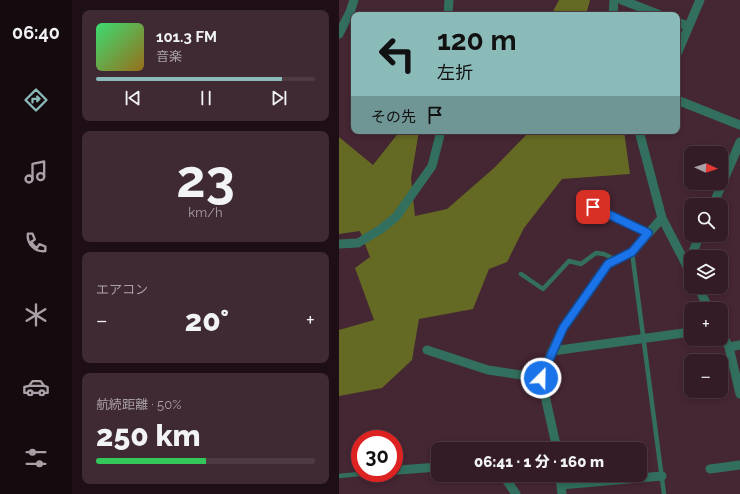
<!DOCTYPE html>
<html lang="ja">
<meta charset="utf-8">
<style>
body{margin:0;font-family:Raleway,"Noto Sans JP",sans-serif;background:#3f2932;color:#f1f3f6;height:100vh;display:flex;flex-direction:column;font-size:15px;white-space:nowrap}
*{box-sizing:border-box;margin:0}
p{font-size:13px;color:#a9a1a7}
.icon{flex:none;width:22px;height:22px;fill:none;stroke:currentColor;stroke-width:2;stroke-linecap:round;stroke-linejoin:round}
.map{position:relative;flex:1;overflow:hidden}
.details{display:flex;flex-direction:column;gap:10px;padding:10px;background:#1d0f15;width:267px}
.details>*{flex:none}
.guide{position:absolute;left:12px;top:12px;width:329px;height:122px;border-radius:8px;box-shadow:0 2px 6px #0003,0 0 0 1px #4e3a43;background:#8bbbb9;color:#111;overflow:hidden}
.needle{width:26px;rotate:93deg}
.buttons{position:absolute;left:345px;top:146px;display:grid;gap:8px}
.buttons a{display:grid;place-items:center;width:44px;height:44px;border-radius:8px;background:#341c26;box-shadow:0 2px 6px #0003,0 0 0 1px #4e3a43;font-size:20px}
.speed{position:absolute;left:12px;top:430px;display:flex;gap:8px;font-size:20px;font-weight:700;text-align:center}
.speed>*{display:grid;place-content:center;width:52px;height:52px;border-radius:50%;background:#341c26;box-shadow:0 2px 6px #0003,0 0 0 1px #4e3a43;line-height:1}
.speed .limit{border:6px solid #d22;background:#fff;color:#111}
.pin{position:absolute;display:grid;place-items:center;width:34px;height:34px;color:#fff;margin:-17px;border-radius:8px;box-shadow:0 2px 6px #0006}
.me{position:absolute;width:44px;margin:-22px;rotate:23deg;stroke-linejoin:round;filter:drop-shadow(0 0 3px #0008)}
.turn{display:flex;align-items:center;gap:14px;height:84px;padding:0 20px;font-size:18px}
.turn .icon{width:52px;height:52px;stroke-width:2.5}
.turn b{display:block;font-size:28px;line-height:34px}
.then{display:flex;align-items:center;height:38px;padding:0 20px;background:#0003;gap:8px;font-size:15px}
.big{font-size:30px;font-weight:800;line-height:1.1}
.details .widget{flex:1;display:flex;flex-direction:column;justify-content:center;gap:6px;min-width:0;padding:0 14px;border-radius:8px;background:#3f2932}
.details .dial{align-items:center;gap:0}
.dial b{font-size:52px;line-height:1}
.song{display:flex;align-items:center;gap:12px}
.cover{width:48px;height:48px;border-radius:6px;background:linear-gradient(135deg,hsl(140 70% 55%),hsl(40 70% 35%))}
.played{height:4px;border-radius:2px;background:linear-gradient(90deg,#8bbbb9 85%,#4e3a43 85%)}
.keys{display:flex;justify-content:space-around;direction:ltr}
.heat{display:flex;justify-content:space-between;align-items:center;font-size:22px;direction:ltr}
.charge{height:6px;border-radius:3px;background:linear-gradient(90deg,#34c759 50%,#4e3a43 0)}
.trip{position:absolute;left:92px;top:442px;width:216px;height:40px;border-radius:8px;background:#341c26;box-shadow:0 2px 6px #0003,0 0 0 1px #4e3a43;font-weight:800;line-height:40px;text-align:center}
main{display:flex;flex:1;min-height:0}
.menu{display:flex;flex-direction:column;width:72px;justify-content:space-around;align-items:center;background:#150b0f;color:#a9a1a7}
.menu .icon{width:28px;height:28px}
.menu .current{color:#8bbbb9}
.menu b{font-size:18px;color:#f1f3f6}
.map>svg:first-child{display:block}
</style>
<main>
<nav class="menu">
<b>06:40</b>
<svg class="icon current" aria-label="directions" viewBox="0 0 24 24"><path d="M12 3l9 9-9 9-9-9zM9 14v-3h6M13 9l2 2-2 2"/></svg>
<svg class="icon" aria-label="music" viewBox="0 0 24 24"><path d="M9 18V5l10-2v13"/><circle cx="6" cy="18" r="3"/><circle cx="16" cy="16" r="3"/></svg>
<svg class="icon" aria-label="phone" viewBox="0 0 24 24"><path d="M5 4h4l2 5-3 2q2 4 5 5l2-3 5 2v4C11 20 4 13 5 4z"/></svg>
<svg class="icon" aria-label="climate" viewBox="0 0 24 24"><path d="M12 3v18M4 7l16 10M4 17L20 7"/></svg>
<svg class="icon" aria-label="car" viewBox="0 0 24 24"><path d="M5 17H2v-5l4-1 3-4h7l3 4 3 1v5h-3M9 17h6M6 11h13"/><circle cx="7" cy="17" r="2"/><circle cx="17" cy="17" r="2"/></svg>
<svg class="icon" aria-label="filters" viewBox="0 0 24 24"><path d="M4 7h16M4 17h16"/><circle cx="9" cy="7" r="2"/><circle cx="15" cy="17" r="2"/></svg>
</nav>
<section class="details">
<div class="widget">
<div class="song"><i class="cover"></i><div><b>101.3 FM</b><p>音楽</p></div></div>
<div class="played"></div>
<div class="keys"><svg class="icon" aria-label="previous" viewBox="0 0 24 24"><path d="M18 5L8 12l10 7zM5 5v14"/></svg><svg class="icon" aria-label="pause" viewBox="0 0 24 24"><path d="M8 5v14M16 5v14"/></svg><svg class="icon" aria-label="next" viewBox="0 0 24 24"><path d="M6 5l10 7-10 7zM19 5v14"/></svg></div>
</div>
<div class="widget dial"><b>23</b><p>km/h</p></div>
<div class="widget"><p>エアコン</p>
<div class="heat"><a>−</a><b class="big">20°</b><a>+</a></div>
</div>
<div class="widget"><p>航続距離 · 50%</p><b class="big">250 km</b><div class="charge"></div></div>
</section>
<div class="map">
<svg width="401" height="494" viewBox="0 0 401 494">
<rect width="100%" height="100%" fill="#452633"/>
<!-- forest -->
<g fill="#646923">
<polygon points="220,0 251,0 247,15 212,15"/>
<polygon points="61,131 80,131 72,178 76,216 108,209 155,168 191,131 285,131 291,174 223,179 185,228 168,262 150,269 134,309 80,319 73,360 43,388 0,396 0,330 35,320 16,268 31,257 21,231 0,234 0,137 34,165"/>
</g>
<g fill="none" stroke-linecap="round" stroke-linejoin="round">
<!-- service -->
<g stroke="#326f5e" stroke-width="4.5">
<polyline points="254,207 309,233"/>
<polyline points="293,252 325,494"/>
<polyline points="182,274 204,289 230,261 242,264 257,253 265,254 277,260"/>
<polyline points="0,476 31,473"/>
</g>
<!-- minor -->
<g stroke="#326f5e" stroke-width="9">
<polyline points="283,0 321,15"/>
<polyline points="109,15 110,0"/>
<polyline points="274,15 275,0"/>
<polyline points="338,22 349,26"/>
<polyline points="0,34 11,12 15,0"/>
<polyline points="338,54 361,0"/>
<polyline points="338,100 401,125"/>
<polyline points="300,131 323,218 352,274"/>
<polyline points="374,205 401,142"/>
<polyline points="0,244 19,243 42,229 57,217 93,166 102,131"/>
<polyline points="348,266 361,235"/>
<polyline points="359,287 370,309"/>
<polyline points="382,332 390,347 401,394"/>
<polyline points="390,347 401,345"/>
<polyline points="88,350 149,370 202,378"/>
<polyline points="213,351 352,332"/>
<polyline points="218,449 202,378 213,351 224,328 269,264 293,252 323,218"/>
<polyline points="371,469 401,465"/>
<polyline points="59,470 99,467"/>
<polyline points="164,475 177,494"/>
<polyline points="221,475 223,494"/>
<polyline points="222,485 323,476"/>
</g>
</g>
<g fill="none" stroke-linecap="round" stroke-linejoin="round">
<!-- route casing -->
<g stroke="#114b97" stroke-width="10">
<polyline id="route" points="202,378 224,328 269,264 293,252 309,233 254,207"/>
</g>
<!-- route -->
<use href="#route" stroke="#1a73e8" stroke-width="7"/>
</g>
</svg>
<div class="buttons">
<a><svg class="needle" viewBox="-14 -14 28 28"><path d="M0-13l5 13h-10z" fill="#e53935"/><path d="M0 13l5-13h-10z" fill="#a9a1a7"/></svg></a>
<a><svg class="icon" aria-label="search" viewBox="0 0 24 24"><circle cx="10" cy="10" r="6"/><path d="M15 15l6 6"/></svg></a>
<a><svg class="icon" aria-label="layers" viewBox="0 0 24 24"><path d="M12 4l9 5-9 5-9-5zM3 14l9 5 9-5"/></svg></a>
<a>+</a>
<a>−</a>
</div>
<div class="speed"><div class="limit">30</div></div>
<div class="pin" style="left:254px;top:207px;background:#d93025"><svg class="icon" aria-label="arrive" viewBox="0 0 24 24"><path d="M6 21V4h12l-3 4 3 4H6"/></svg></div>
<svg class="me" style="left:202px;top:378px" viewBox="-20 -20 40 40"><circle r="17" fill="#1a73e8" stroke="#fff" stroke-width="3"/><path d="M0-11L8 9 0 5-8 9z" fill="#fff"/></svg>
<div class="trip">06:41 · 1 分 · 160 m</div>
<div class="guide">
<div class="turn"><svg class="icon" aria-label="left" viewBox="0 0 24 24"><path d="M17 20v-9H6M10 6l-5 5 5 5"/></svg><div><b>120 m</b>左折</div></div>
<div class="then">その先<svg class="icon" aria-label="arrive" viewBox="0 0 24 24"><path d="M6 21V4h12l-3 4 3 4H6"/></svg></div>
</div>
</div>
</main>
